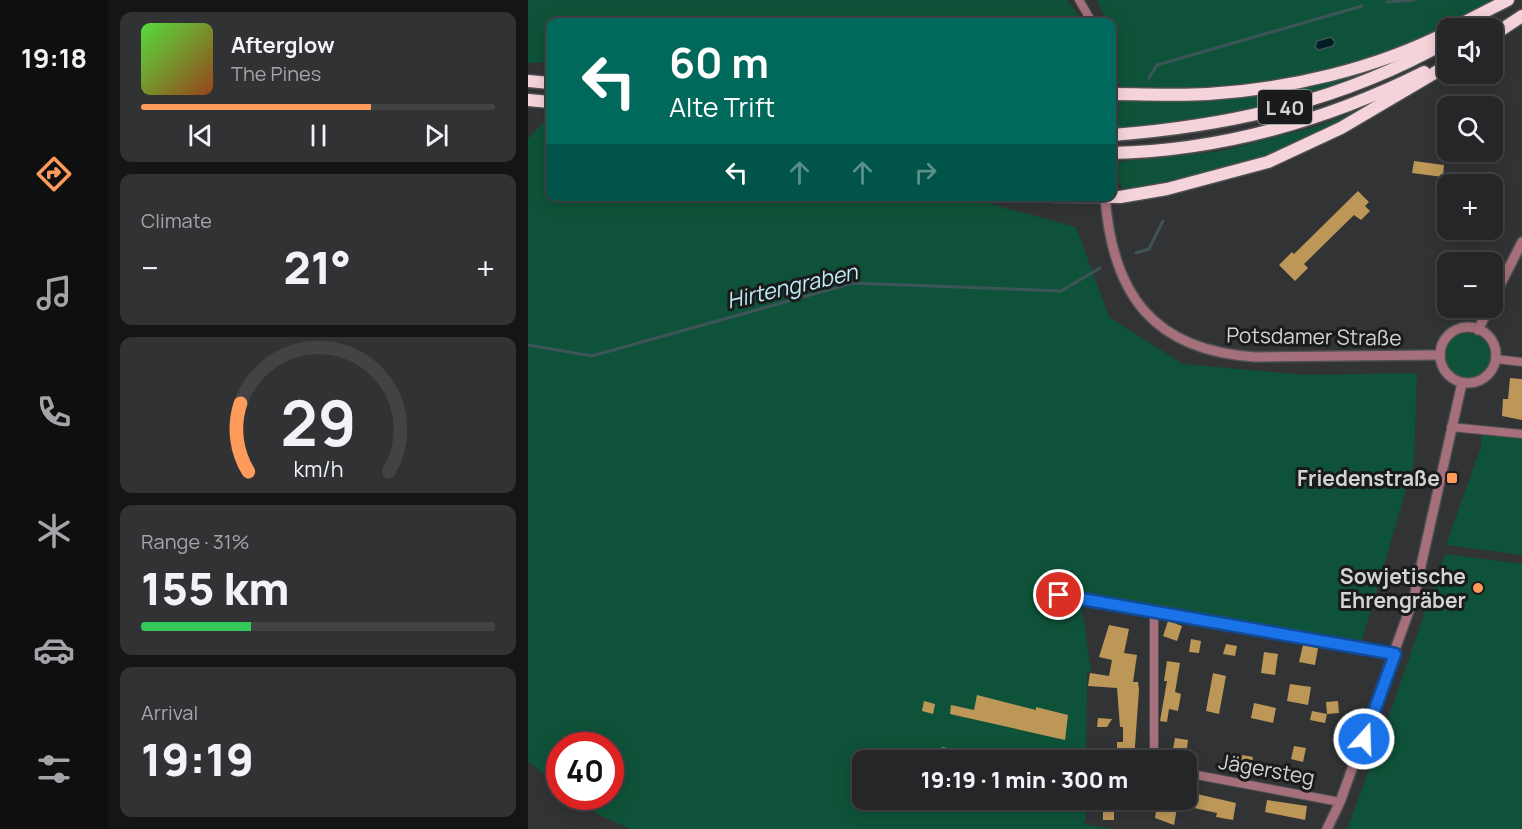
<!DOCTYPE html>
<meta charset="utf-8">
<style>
body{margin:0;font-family:Manrope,sans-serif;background:#313234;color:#f1f3f6;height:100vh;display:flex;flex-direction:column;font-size:22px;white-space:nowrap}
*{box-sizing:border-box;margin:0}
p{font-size:20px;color:#a3a5a8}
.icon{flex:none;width:33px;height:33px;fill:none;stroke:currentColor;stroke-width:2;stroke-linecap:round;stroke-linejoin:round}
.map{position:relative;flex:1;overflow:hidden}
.side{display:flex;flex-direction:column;gap:12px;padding:12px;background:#141516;width:420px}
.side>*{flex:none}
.hud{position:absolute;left:18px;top:18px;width:570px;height:183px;border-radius:12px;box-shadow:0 3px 15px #0003,0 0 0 2px #424345;background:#00695c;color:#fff;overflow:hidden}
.buttons{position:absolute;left:909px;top:18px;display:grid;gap:12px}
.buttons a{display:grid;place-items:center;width:66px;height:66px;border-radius:12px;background:#252628;box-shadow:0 3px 15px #0003,0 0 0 2px #424345;font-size:30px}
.speed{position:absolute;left:18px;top:732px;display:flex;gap:12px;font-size:30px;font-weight:700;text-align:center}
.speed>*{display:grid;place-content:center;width:78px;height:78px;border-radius:50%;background:#252628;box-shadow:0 3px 15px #0003,0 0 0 2px #424345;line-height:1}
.speed .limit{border:9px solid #d22;background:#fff;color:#111}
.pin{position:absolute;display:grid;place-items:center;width:51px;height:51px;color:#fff;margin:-26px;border:3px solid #fff;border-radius:50%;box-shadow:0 2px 6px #0007}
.me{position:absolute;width:66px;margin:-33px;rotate:20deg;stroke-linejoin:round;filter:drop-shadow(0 0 4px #0008)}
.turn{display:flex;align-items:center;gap:21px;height:126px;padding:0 24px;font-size:27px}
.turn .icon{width:78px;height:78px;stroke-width:2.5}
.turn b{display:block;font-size:42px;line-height:51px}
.lanes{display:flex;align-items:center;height:57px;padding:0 24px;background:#0003;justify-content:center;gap:30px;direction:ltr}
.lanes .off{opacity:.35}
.big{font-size:45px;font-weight:800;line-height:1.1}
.side .tile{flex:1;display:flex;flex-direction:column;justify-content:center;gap:9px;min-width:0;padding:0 21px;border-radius:12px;background:#313234}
.side .dial{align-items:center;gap:0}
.dial svg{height:156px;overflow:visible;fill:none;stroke:#424345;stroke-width:7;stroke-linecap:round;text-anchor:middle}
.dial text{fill:#f1f3f6;stroke:none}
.song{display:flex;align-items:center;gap:18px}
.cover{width:72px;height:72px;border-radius:9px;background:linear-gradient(135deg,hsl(110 70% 55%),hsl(20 70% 35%))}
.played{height:6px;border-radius:3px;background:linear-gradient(90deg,#ff9b5a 65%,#424345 65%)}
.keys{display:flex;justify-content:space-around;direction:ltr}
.heat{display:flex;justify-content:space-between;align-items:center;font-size:33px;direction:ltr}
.charge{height:9px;border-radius:4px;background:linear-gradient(90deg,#34c759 31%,#424345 0)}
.trip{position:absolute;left:324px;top:750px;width:345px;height:60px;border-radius:12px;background:#252628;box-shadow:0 3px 15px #0003,0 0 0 2px #424345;font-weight:800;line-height:60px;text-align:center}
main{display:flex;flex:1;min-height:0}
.menu{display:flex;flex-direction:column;width:108px;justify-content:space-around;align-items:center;background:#0f0f10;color:#a3a5a8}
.menu .icon{width:42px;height:42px}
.menu .active{color:#ff9b5a}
.menu b{font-size:27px;color:#f1f3f6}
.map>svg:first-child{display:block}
</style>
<main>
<nav class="menu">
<b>19:18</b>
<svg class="icon active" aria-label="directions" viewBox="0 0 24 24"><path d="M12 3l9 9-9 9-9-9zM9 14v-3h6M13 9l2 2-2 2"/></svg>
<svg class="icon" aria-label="music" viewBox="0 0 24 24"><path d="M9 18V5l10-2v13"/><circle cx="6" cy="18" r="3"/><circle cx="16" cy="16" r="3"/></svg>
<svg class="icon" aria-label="phone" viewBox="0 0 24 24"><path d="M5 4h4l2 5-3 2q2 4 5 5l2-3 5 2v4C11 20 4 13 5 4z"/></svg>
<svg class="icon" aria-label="climate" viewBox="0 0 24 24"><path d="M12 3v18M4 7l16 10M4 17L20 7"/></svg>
<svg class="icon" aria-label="car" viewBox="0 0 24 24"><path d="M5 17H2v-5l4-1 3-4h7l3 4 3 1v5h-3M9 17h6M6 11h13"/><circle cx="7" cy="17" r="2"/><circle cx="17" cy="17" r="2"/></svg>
<svg class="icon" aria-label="filters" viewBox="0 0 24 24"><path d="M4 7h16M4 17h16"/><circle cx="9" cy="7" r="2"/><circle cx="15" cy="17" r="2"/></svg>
</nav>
<section class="side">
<div class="tile">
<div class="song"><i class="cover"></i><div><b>Afterglow</b><p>The Pines</p></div></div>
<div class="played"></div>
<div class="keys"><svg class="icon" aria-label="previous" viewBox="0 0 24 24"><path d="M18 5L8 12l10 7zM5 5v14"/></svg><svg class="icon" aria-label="pause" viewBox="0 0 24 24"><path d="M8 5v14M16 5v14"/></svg><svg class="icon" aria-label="next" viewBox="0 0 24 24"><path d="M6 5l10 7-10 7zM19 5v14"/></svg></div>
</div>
<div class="tile"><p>Climate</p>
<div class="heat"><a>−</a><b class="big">21°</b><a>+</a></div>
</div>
<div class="tile dial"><svg viewBox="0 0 100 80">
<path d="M14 69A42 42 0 1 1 86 69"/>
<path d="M14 69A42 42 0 0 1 10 34" stroke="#ff9b5a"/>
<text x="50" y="56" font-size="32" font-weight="700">29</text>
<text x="50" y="72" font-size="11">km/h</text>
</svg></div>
<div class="tile"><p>Range · 31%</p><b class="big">155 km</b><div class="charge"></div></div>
<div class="tile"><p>Arrival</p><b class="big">19:19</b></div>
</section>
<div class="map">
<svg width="994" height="829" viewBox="0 0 994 829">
<rect width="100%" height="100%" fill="#313335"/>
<!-- green -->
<g fill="#0e5339">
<polygon points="0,0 539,0 555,22 22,22 22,62 0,63"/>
<path d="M569,0H962C887,54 786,80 694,87C662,89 629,88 597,89L587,81L584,22H579Z"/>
<path d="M858,63C812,83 764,102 714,111C672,120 630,124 587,128V115L592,108L589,103L601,99L671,98Z"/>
<polygon points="845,105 767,147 665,180 595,190 589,179 588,162 694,151 790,126"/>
<polygon points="21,116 22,196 438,197 548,227 581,317 655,364 779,375 889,373 886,462 833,644 553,600 563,672 559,672 558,760 334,760 334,800 558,800 558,819 555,824 586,829 103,829 69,814 46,797 82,796 82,746 32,746 31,785 0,762 0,139"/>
<circle cx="939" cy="356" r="23"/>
<polygon points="954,431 994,434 994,555 918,545 953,447"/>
<polygon points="917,554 994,564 994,829 819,829 864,708"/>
</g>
<!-- water -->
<polygon fill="#001d23" stroke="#3f5458" stroke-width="1.5" points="803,37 807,42 805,46 791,50 787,47 789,41"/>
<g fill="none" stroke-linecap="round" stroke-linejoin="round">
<!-- stream -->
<g stroke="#3f5458" stroke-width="3">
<polyline points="859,2 886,0"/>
<polyline points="621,78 629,65 834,6"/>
<polyline points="608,253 621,249 635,221"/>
<polyline points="0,345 64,356 325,283 533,291 572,268"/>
</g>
</g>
<!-- building -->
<g fill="#bc9758">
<polygon points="886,161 916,165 915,177 884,173"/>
<polygon points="830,191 841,202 837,206 842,211 833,220 826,215 776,264 780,268 767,281 751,265 764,252 766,254"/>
<polygon points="982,378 994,379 994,420 974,416 975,399 980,399"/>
<polygon points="640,621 654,626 649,641 635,636"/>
<polygon points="581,625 601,629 596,653 609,655 605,682 610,682 611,690 606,760 595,760 595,752 589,752 589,742 595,742 595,727 592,727 589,688 560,686 562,673 581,676 584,660 571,657"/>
<polygon points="663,639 673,641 671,653 661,652"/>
<polygon points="698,644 709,646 707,656 695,654"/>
<polygon points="775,645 790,648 787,665 771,662"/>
<polygon points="736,652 750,654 747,675 733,673"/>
<polygon points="639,661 652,663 647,692 653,694 650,711 641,709 639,722 632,721 639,681 636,681"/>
<polygon points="685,673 698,676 691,714 678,711"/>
<polygon points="762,684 783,687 780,705 759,701"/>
<polygon points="449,695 508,710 508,707 540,715 537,740 422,714 423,705 446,710"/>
<polygon points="396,701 407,704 405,714 394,711"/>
<polygon points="810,701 811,713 799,714 798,702"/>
<polygon points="726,703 748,708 745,723 723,718"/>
<polygon points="784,711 799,714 797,723 782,720"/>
<polygon points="570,718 584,719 579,727 569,727"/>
<polygon points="647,738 660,740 658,756 644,754"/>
<polygon points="766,746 778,748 775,762 763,759"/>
<polygon points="414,747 424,749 423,757 412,755"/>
<polygon points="703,753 725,757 723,770 701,765"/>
<polygon points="669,794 708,803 705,820 688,817 689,813 666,808"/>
<polygon points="739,800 779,806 777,820 737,812"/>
<polygon points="629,804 649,808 646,825 627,818"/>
<rect x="575" y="811" width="11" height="9"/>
</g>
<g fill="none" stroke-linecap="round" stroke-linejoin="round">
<!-- minor casing -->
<g stroke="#4e5052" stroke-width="10">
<g id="minor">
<polyline points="551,0 564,22"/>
<polyline points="967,359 994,362"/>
<polyline points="923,427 994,434"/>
<polyline points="531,595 867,654"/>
<polyline points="626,760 626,611"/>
<polyline points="658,773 812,802"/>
</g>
</g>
<!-- tertiary casing -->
<g stroke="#4e5052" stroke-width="12">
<g id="tertiary">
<path d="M577,196C584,294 625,351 728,357L912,355"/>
<polyline points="964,301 994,242"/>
<circle cx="940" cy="355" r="28"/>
<polyline points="950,330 961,308"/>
<polyline points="799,829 812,802 886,597 934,383"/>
</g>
</g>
<!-- trunk casing -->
<g stroke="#4e5052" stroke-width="15">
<g id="trunk">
<polyline points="925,28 980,0"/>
<polyline points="964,36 994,16"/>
<polyline points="0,81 22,83"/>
<path d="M584,94C616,94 648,96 680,94C761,89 847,69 920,32"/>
<polyline points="0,100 22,102"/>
<path d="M584,135C702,126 815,101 920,41"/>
<path d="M584,153C692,151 800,120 896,72"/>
<polyline points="525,196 592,197 639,189 740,162 813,128 920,65"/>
</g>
</g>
<!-- minor -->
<use href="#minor" stroke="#a5707b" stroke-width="8"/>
<!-- tertiary -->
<use href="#tertiary" stroke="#a5707b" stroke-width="9"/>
<!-- trunk -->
<use href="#trunk" stroke="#f4d4da" stroke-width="12"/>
</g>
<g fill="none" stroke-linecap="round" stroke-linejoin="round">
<!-- route casing -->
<g stroke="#114b97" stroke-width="15">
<polyline id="route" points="531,595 867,654 836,739"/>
</g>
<!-- route -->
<use href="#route" stroke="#1a73e8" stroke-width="10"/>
</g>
<!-- markers -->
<g fill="#ff9b5a" stroke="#1a1b1c" stroke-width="2">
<rect x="918" y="472" width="12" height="12" rx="3"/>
<circle cx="950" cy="588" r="6"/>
</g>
<g text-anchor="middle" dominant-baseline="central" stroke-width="6" stroke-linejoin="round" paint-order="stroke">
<!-- shield labels -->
<rect fill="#1a1b1c" stroke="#9b9c9e" stroke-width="1.5" x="730" y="90" width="54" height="34" rx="4.5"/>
<g font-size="20" font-weight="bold" fill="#d2d3d5">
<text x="757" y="107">L 40</text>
</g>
<!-- street labels -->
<g font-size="21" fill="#d2d3d5" stroke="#1a1b1c">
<text transform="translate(786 336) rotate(1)">Potsdamer Straße</text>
<text transform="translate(739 769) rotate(10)">Jägersteg</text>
</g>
<!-- poi labels -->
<g font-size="21" font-weight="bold" fill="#d2d3d5" stroke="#1a1b1c" text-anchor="end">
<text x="912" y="478">Friedenstraße</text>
<text x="938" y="576">Sowjetische<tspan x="938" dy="24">Ehrengräber</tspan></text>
</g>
<!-- water labels -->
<g font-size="22" font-style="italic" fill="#bfecf7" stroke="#1a1b1c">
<text transform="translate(264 286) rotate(-13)">Hirtengraben</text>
</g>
</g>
</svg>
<div class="buttons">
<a><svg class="icon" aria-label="sound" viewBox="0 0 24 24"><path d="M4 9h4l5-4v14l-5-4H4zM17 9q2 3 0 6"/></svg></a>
<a><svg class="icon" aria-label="search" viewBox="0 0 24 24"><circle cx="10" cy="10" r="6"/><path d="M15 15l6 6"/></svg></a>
<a>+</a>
<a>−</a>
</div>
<div class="speed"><div class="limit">40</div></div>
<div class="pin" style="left:531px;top:595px;background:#d93025"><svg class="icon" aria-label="arrive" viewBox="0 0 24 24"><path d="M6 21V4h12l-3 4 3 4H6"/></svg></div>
<svg class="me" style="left:836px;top:739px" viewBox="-20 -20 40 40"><circle r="17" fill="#1a73e8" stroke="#fff" stroke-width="3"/><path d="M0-11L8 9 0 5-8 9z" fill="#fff"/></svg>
<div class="trip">19:19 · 1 min · 300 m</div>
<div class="hud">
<div class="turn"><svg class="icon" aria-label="left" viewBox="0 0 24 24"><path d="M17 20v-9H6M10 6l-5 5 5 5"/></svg><div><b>60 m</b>Alte Trift</div></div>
<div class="lanes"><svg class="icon" aria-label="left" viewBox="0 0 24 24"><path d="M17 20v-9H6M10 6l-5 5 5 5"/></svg><svg class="icon off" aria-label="ahead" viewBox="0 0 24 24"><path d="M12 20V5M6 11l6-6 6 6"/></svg><svg class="icon off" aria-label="ahead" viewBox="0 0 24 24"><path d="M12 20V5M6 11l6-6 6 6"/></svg><svg class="icon off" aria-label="right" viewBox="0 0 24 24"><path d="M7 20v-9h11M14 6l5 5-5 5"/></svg></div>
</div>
</div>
</main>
